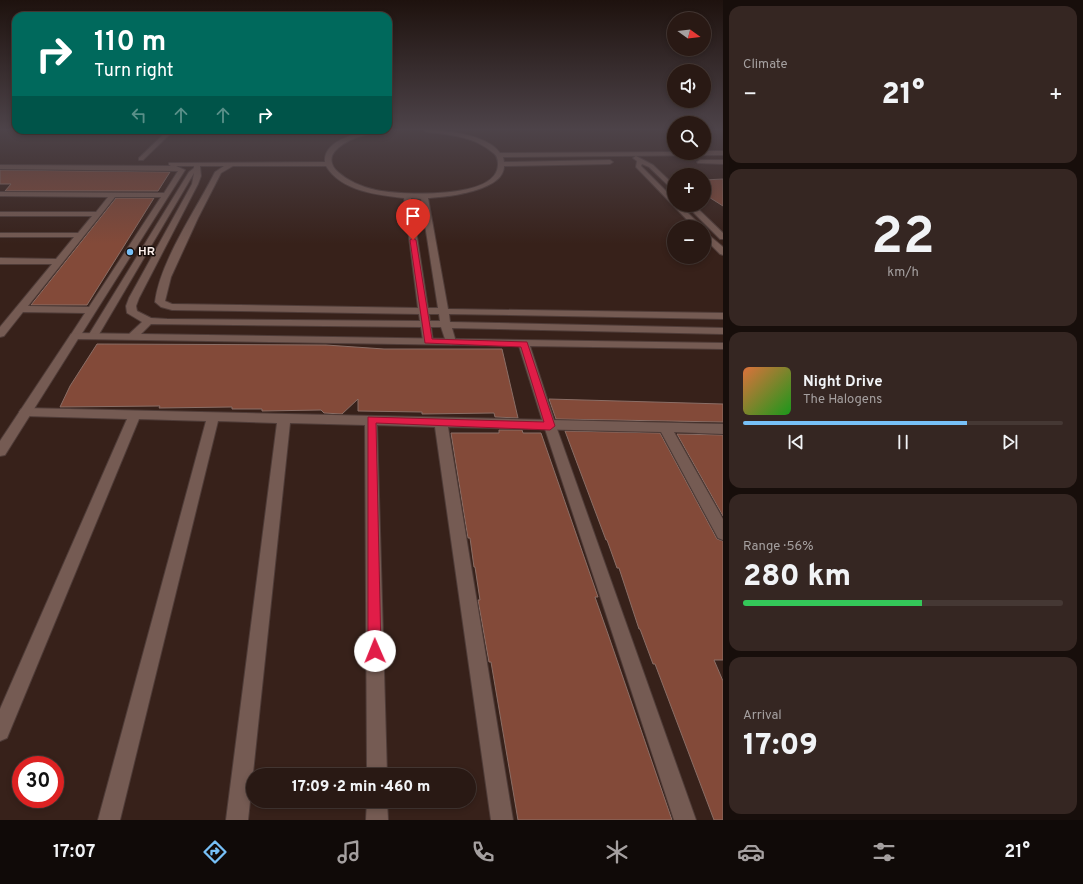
<!DOCTYPE html>
<meta charset="utf-8">
<style>
body{margin:0;font-family:Overpass,sans-serif;background:#352622;color:#f1f3f6;height:100vh;display:flex;flex-direction:column;font-size:15px;white-space:nowrap}
*{box-sizing:border-box;margin:0}
p{font-size:13px;color:#a5a0a0}
.icon{flex:none;width:22px;height:22px;fill:none;stroke:currentColor;stroke-width:2;stroke-linecap:round;stroke-linejoin:round}
.map{position:relative;flex:1;overflow:hidden}
.panel{display:flex;flex-direction:column;gap:6px;padding:6px;background:#170e0b;width:360px}
.panel>*{flex:none}
.hud{position:absolute;left:12px;top:12px;width:380px;height:122px;border-radius:12px;box-shadow:0 2px 6px #0003,0 0 0 1px #453834;background:#00695c;color:#fff;overflow:hidden}
.needle{width:26px;rotate:105deg}
.fabs{position:absolute;left:667px;top:12px;display:grid;gap:8px}
.fabs a{display:grid;place-items:center;width:44px;height:44px;border-radius:50%;background:#291914;box-shadow:0 2px 6px #0003,0 0 0 1px #453834;font-size:20px}
.speed{position:absolute;left:12px;top:756px;display:flex;gap:8px;font-size:20px;font-weight:700;text-align:center}
.speed>*{display:grid;place-content:center;width:52px;height:52px;border-radius:50%;background:#291914;box-shadow:0 2px 6px #0003,0 0 0 1px #453834;line-height:1}
.speed .limit{border:6px solid #d22;background:#fff;color:#111}
.pin{position:absolute;display:grid;place-items:center;width:34px;height:34px;color:#fff;margin:-41px -17px;border-radius:50% 50% 50% 0;rotate:-45deg;box-shadow:0 0 4px #0007}
.pin .icon{rotate:45deg}
.me{position:absolute;width:44px;margin:-22px;rotate:359deg;stroke-linejoin:round;filter:drop-shadow(0 0 3px #0008)}
.turn{display:flex;align-items:center;gap:14px;height:84px;padding:0 16px;font-size:18px}
.turn .icon{width:52px;height:52px;stroke-width:2.5}
.turn b{display:block;font-size:28px;line-height:34px}
.lanes{display:flex;align-items:center;height:38px;padding:0 16px;background:#0003;justify-content:center;gap:20px;direction:ltr}
.lanes .off{opacity:.35}
.big{font-size:30px;font-weight:800;line-height:1.1}
.panel .widget{flex:1;display:flex;flex-direction:column;justify-content:center;gap:6px;min-width:0;padding:0 14px;border-radius:12px;background:#352622}
.panel .dial{align-items:center;gap:0}
.dial b{font-size:52px;line-height:1}
.song{display:flex;align-items:center;gap:12px}
.cover{width:48px;height:48px;border-radius:6px;background:linear-gradient(135deg,hsl(20 70% 55%),hsl(120 70% 35%))}
.played{height:4px;border-radius:2px;background:linear-gradient(90deg,#77c0f7 70%,#453834 70%)}
.keys{display:flex;justify-content:space-around;direction:ltr}
.heat{display:flex;justify-content:space-between;align-items:center;font-size:22px;direction:ltr}
.charge{height:6px;border-radius:3px;background:linear-gradient(90deg,#34c759 56%,#453834 0)}
.trip{position:absolute;left:246px;top:768px;width:230px;height:40px;border-radius:20px;background:#291914;box-shadow:0 2px 6px #0003,0 0 0 1px #453834;font-weight:800;line-height:40px;text-align:center}
.menu{display:flex;height:64px;justify-content:space-around;align-items:center;background:#100a08;color:#a5a0a0}
.menu .icon{width:28px;height:28px}
.menu .selected{color:#77c0f7}
.menu b{font-size:18px;color:#f1f3f6}
main{display:flex;flex:1;min-height:0}
.map>svg:first-child{display:block}
</style>
<main>
<div class="map">
<svg width="723" height="820" viewBox="0 0 723 820">
<rect width="100%" height="100%" fill="#37211a"/>
<!-- building -->
<g fill="#834a39" stroke="#8a6e66">
<polygon points="0,170 170,172 158,191 5,191 11,184 0,184"/>
<polygon points="723,179 723,206 704,194 704,180"/>
<polygon points="116,198 154,198 87,305 31,305"/>
<polygon points="97,344 326,345 384,349 502,349 518,418 495,417 494,413 422,414 422,412 358,411 358,399 342,414 324,413 321,410 262,411 262,409 232,409 232,407 159,408 160,406 60,407 70,386"/>
<polygon points="549,399 723,404 723,422 556,419"/>
<polygon points="499,430 522,430 523,433 541,433 598,597 595,597 608,634 672,820 518,820 491,662 489,662 478,600 480,600 475,567 474,567 470,538 468,538 451,433 499,433"/>
<polygon points="565,431 660,433 717,539 723,541 723,660 714,660 723,681 723,820 714,820 655,664 653,664 640,629 639,629 619,568 617,568 607,540 606,540"/>
<polygon points="677,434 723,435 723,516"/>
</g>
<g fill="none" stroke-linecap="round" stroke-linejoin="round">
<!-- minor casing -->
<g stroke="#4f3c38" stroke-width="2">
<g id="minor">
<polygon points="168,130 174,130 143,160 139,160 139,158"/>
<path d="M374,130H388C384,133 378,133 373,133C360,136 345,140 335,151C329,158 331,166 338,172C348,181 362,187 376,190C399,195 497,200 498,165C498,159 497,155 492,152C475,137 448,134 426,132L424,130C444,130 487,134 500,153L674,152V153H704V151H723V155L503,157L504,162L610,160L613,162L610,164L504,166C504,191 447,197 428,198L448,309L723,313V319L449,314L450,322L723,328V334L452,328L456,342L451,345L446,342L441,327H431L433,341L428,344L423,341L421,327L151,324L136,339H128L127,337L128,335L142,322L127,313L126,306L129,298L192,184L194,173L98,336L93,339L89,338L88,336L189,172L194,168V166H171L169,165V163L325,162C323,140 358,133 374,130ZM200,166H224L215,172C196,210 160,261 155,302L161,307L172,310L419,314L420,321L167,319L151,318L137,311L136,306L139,298L198,184L201,176ZM233,166H326C341,191 377,195 404,198L418,308L172,304L165,301L171,277L198,218L221,173ZM411,198L421,199L438,308H428ZM429,314H439L440,321H430Z"/>
<polygon points="636,156 653,165 674,185 674,191 649,167 642,164 641,166 674,199 674,205 680,205 702,227 694,227 636,167 637,161 633,158"/>
<polygon points="700,160 723,160 723,164 698,163 697,162"/>
<path d="M0,165L176,166L185,170L79,338L75,339L70,336L85,313L23,312L4,336L0,337V327L52,264H0V258L56,259L74,237H0V233H78L92,216H0V212H96L108,197L0,196V192L164,193L178,171L0,169ZM115,197H161L89,307L28,306Z"/>
<polygon points="686,205 694,205 723,233 723,239 720,239"/>
<polygon points="704,231 723,247 723,255 720,254 704,238"/>
<polygon points="25,408 723,424 723,434 674,432 723,519 723,540 718,538 661,432 448,427 513,820 491,820 435,427 377,425 387,775 367,775 365,425 290,423 248,820 226,820 277,423 218,421 120,820 98,820 206,421 139,419 7,738 0,741 0,709 127,419 25,416 21,415 19,412 21,409"/>
<polygon points="367,801 387,801 388,820 366,820"/>
</g>
</g>
<!-- tertiary casing -->
<g stroke="#4f3c38" stroke-width="2">
<polygon id="tertiary" points="75,333 723,343 723,349 530,346 556,426 696,820 674,820 544,426 519,346 78,339 5,455 0,456 0,441 71,334"/>
</g>
<!-- minor -->
<use href="#minor" fill="#755b53" fill-rule="evenodd"/>
<!-- tertiary -->
<use href="#tertiary" fill="#755b53" fill-rule="evenodd"/>
</g>
<!-- sky -->
<linearGradient id="sky" x2="0" y2="1"><stop stop-color="#1e120e"/><stop offset="0.53" stop-color="#4d4349"/><stop offset="1" stop-color="#4d4349" stop-opacity="0"/></linearGradient>
<rect width="723" height="244" fill="url(#sky)"/>
<!-- route -->
<polygon fill="#e11d48" stroke="#92132f" points="413,238 416,240 432,339 527,342 555,426 550,430 376,423 381,651 379,656 375,658 370,656 368,651 368,417 544,422 521,347 425,343 410,240"/>
<!-- markers -->
<circle fill="#77c0f7" stroke="#170d0a" stroke-width="1.5" cx="130" cy="252" r="4"/>
<g text-anchor="middle" dominant-baseline="central" stroke-width="3" stroke-linejoin="round" paint-order="stroke">
<!-- far-poi labels -->
<g font-size="12" font-weight="bold" fill="#fef1ed" stroke="#170d0a" text-anchor="start">
<text x="138" y="252">HR</text>
</g>
</g>
</svg>
<div class="fabs">
<a><svg class="needle" viewBox="-14 -14 28 28"><path d="M0-13l5 13h-10z" fill="#e53935"/><path d="M0 13l5-13h-10z" fill="#a5a0a0"/></svg></a>
<a><svg class="icon" aria-label="sound" viewBox="0 0 24 24"><path d="M4 9h4l5-4v14l-5-4H4zM17 9q2 3 0 6"/></svg></a>
<a><svg class="icon" aria-label="search" viewBox="0 0 24 24"><circle cx="10" cy="10" r="6"/><path d="M15 15l6 6"/></svg></a>
<a>+</a>
<a>−</a>
</div>
<div class="speed"><div class="limit">30</div></div>
<div class="pin" style="left:413px;top:240px;background:#d93025"><svg class="icon" aria-label="arrive" viewBox="0 0 24 24"><path d="M6 21V4h12l-3 4 3 4H6"/></svg></div>
<svg class="me" style="left:375px;top:651px" viewBox="-20 -20 40 40"><circle r="19" fill="#fff"/><path d="M0-13L10 11 0 6-10 11z" fill="#e11d48"/></svg>
<div class="trip">17:09 · 2 min · 460 m</div>
<div class="hud">
<div class="turn"><svg class="icon" aria-label="right" viewBox="0 0 24 24"><path d="M7 20v-9h11M14 6l5 5-5 5"/></svg><div><b>110 m</b>Turn right</div></div>
<div class="lanes"><svg class="icon off" aria-label="left" viewBox="0 0 24 24"><path d="M17 20v-9H6M10 6l-5 5 5 5"/></svg><svg class="icon off" aria-label="ahead" viewBox="0 0 24 24"><path d="M12 20V5M6 11l6-6 6 6"/></svg><svg class="icon off" aria-label="ahead" viewBox="0 0 24 24"><path d="M12 20V5M6 11l6-6 6 6"/></svg><svg class="icon" aria-label="right" viewBox="0 0 24 24"><path d="M7 20v-9h11M14 6l5 5-5 5"/></svg></div>
</div>
</div>
<section class="panel">
<div class="widget"><p>Climate</p>
<div class="heat"><a>−</a><b class="big">21°</b><a>+</a></div>
</div>
<div class="widget dial"><b>22</b><p>km/h</p></div>
<div class="widget">
<div class="song"><i class="cover"></i><div><b>Night Drive</b><p>The Halogens</p></div></div>
<div class="played"></div>
<div class="keys"><svg class="icon" aria-label="previous" viewBox="0 0 24 24"><path d="M18 5L8 12l10 7zM5 5v14"/></svg><svg class="icon" aria-label="pause" viewBox="0 0 24 24"><path d="M8 5v14M16 5v14"/></svg><svg class="icon" aria-label="next" viewBox="0 0 24 24"><path d="M6 5l10 7-10 7zM19 5v14"/></svg></div>
</div>
<div class="widget"><p>Range · 56%</p><b class="big">280 km</b><div class="charge"></div></div>
<div class="widget"><p>Arrival</p><b class="big">17:09</b></div>
</section>
</main>
<nav class="menu">
<b>17:07</b>
<svg class="icon selected" aria-label="directions" viewBox="0 0 24 24"><path d="M12 3l9 9-9 9-9-9zM9 14v-3h6M13 9l2 2-2 2"/></svg>
<svg class="icon" aria-label="music" viewBox="0 0 24 24"><path d="M9 18V5l10-2v13"/><circle cx="6" cy="18" r="3"/><circle cx="16" cy="16" r="3"/></svg>
<svg class="icon" aria-label="phone" viewBox="0 0 24 24"><path d="M5 4h4l2 5-3 2q2 4 5 5l2-3 5 2v4C11 20 4 13 5 4z"/></svg>
<svg class="icon" aria-label="climate" viewBox="0 0 24 24"><path d="M12 3v18M4 7l16 10M4 17L20 7"/></svg>
<svg class="icon" aria-label="car" viewBox="0 0 24 24"><path d="M5 17H2v-5l4-1 3-4h7l3 4 3 1v5h-3M9 17h6M6 11h13"/><circle cx="7" cy="17" r="2"/><circle cx="17" cy="17" r="2"/></svg>
<svg class="icon" aria-label="filters" viewBox="0 0 24 24"><path d="M4 7h16M4 17h16"/><circle cx="9" cy="7" r="2"/><circle cx="15" cy="17" r="2"/></svg>
<b>21°</b>
</nav>
